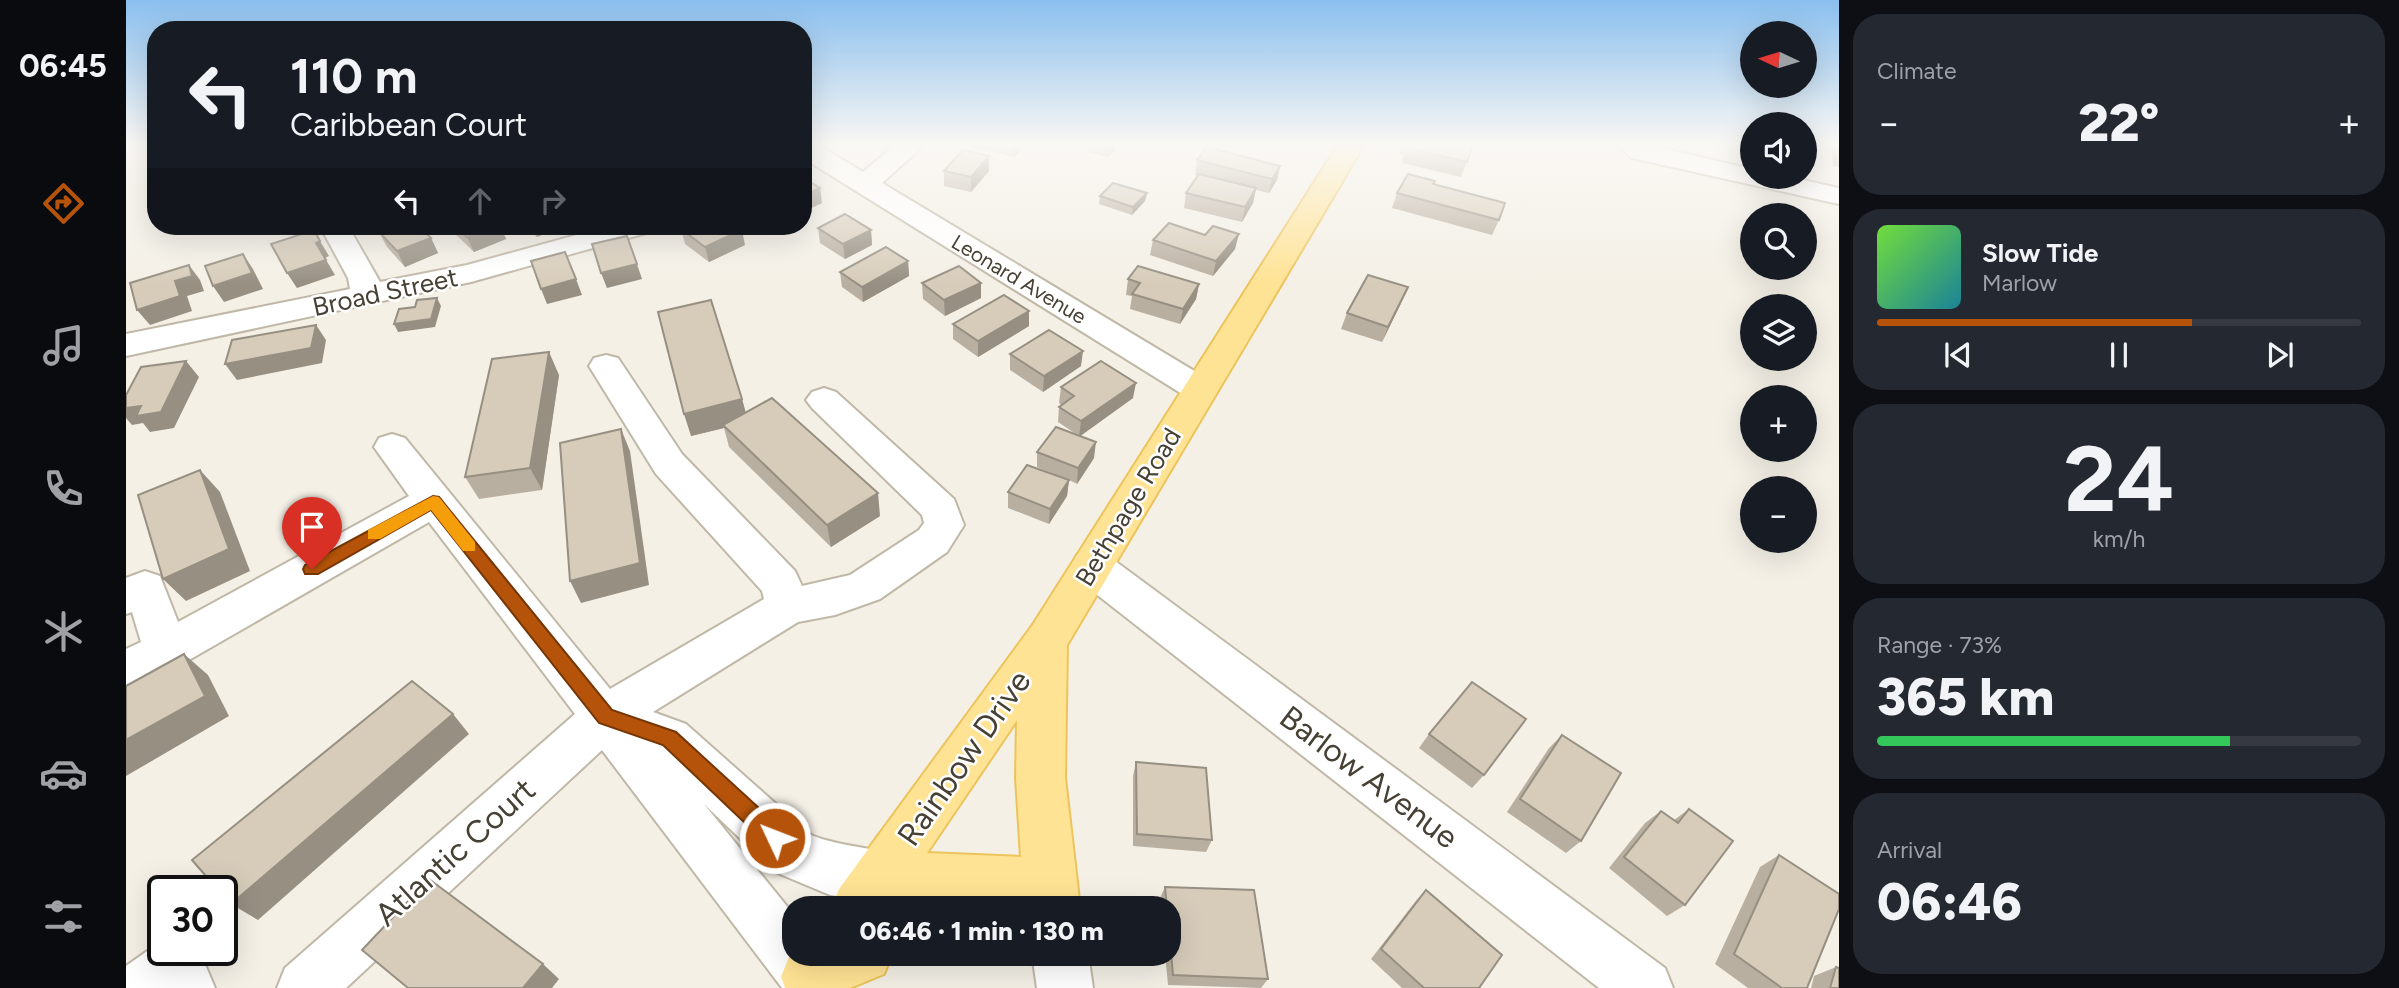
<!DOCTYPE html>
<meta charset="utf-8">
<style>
body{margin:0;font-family:Figtree,sans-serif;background:#242831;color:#f1f3f6;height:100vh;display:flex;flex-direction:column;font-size:26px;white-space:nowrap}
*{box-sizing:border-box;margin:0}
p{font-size:23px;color:#9ea1a6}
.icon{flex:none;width:38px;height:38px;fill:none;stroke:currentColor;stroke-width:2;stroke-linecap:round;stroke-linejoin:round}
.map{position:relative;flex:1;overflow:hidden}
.side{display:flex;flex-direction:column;gap:14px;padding:14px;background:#0d0f14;width:560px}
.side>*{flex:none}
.top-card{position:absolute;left:21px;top:21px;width:665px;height:214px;border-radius:28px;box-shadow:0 7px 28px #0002;background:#171b24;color:#f1f3f6;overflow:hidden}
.needle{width:46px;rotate:274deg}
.tools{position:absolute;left:1614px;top:21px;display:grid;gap:14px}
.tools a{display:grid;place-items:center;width:77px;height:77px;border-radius:50%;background:#171b24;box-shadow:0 7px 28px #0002;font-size:35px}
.speed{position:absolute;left:21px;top:875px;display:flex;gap:14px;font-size:35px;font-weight:700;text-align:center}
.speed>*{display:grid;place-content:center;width:91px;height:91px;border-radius:50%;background:#171b24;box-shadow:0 7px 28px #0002;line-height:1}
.speed .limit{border:4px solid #111;border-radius:10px;background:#fff;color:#111}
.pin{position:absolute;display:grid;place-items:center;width:60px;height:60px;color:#fff;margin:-72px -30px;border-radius:50% 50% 50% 0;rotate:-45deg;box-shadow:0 0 7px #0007}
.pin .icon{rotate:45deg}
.me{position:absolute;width:77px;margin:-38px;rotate:313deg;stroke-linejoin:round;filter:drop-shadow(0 0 5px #0008)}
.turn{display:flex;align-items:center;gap:24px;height:147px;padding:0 28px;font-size:32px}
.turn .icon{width:91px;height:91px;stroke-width:2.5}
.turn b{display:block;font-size:49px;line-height:60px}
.lanes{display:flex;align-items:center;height:66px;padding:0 28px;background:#0003;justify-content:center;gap:35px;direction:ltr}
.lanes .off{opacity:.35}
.big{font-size:52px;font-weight:800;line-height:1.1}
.side .widget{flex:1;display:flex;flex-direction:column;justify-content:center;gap:10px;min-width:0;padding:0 24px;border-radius:28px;background:#242831}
.side .dial{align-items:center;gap:0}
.dial b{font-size:91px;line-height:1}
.song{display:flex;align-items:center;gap:21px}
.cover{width:84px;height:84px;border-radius:10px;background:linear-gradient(135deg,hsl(100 70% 55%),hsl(190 70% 35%))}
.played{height:7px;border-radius:4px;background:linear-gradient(90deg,#b45309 65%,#363941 65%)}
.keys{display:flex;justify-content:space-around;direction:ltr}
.heat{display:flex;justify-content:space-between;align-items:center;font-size:38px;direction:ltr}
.charge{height:10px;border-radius:5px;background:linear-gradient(90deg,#34c759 73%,#363941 0)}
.trip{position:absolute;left:656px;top:896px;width:399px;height:70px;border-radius:28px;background:#171b24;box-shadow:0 7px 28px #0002;font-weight:800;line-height:70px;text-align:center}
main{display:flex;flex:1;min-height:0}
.tabs{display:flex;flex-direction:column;width:126px;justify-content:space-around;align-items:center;background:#090b0e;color:#9ea1a6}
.tabs .icon{width:49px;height:49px}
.tabs .active{color:#b45309}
.tabs b{font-size:32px;color:#f1f3f6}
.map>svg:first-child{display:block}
</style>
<main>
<nav class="tabs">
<b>06:45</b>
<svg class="icon active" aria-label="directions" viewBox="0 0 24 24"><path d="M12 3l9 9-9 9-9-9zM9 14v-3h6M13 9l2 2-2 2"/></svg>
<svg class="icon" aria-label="music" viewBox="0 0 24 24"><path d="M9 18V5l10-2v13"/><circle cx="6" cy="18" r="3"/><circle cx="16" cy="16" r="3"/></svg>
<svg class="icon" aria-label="phone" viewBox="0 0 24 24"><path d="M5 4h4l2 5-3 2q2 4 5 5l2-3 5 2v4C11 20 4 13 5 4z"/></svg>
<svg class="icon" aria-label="climate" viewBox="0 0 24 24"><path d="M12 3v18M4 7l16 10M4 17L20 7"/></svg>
<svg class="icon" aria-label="car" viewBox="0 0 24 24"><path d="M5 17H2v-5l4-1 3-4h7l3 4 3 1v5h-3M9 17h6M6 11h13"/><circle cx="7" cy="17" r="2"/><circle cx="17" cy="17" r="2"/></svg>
<svg class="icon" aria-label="filters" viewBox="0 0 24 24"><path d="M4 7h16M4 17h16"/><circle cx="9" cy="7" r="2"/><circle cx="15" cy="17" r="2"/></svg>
</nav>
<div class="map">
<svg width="1713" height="988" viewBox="0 0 1713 988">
<rect width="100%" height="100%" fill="#f4f0e6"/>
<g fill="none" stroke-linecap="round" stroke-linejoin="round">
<!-- minor casing -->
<g stroke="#c0b8a7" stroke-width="4">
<g id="minor">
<polygon points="677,145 692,145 737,172 769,145 798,145 756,183 1085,381 1090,389 1085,397 1073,401 1061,397 677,158"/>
<polygon points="1492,145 1522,145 1626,169 1626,177 1663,177 1713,188 1713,204 1506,158"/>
<polygon points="194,226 222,226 254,282 341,265 483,226 528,226 524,232 345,282 0,356 0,334 224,289 222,278"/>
<path d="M480,355L492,358L556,454L669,571L676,586L724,575L793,530L798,523L796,515L686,408L680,400L686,392L698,388L710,392L828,499L838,525L821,552L754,599L709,615L672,622L527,712L560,724L685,835C714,847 745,846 775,858L782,877L775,896L756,903L704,895L649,872L578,804L668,915V954H700L711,977L707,988H656L476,750L220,988H151L159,968L449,714L303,522L56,664L0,689V649L15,642L6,612L0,614V578L19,571L34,576L52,622L283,496L248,447L253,438L266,434L279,438L484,689L638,599L636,591L530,474L463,366L468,358Z"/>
<polygon points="966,551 981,555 1539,968 1547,988 1473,988 951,579 945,567 951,555"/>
<polygon points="37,940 37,950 73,950 89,988 0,988 0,966"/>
<polygon points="906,954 962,954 967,988 911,988"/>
</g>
</g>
<!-- major casing -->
<g stroke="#edc45b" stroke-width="4">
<g id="major">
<path d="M1212,145H1238L941,645L939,778L954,908L767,904L764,908H705L713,889L906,626ZM891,720L890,778L895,857L801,853Z"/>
<polygon points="671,954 766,954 758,974 724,988 659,988 655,977 663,957"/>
</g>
</g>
<!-- minor -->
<use href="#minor" fill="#fff" fill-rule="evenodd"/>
<!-- major -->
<use href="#major" fill="#ffe394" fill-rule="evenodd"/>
</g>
<!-- wall -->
<g fill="#b9afa0">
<polygon points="840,145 900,145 888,157"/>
<polygon points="963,145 989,149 982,157 962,152"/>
<polygon points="1276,145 1347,145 1335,177 1276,163 1278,155 1273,154"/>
<polygon points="1705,145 1713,145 1713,167 1707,166"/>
<polygon points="1071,160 1154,166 1151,180 1143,193 1130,190 1127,203 1116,222 1058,208 1060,193 1071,176 1069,175"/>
<polygon points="818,171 863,171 845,192 818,186"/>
<polygon points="1021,193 1019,201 1006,215 973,204 974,196"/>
<polygon points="1271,193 1373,220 1366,235 1266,208"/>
<polygon points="323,226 374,226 380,239 348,252 326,231"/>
<polygon points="399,226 437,226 411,237"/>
<polygon points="692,228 745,230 746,245 719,259 694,243"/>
<polygon points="555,229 619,245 583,262 559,244"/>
<polygon points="253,232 305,238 312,253 279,267 261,247"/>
<polygon points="1079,235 1109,249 1087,276 1024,255 1027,240"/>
<polygon points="782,261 783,276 737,302 716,287 714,272"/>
<polygon points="1002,279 1073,284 1070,299 1054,324 1004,309 1006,296 1000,295"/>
<polygon points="796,283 855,283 855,298 819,316 797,299"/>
<polygon points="1275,303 1256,342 1215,329 1221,313"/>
<polygon points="827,324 903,326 852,357 827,339"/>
<polygon points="884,354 955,366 917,392 884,370"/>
<polygon points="433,375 416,490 353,499 339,477"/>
<polygon points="935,387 1007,398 954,436 968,458 951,484 943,480 941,496 923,524 882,508 882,492 940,479 911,467 911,452 950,434 932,422 933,407 936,405 933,403"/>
<polygon points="616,399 620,413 754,516 705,547 603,447 598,428 565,436"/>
<polygon points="1303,734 1358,775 1346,788 1293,748"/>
<polygon points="1436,735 1455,841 1440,853 1381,812 1423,748"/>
<polygon points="1010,762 1086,840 1080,852 1007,846 1007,776"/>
<polygon points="1563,809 1559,905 1541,916 1483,868 1519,823 1535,811 1548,820"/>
<polygon points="1653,855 1681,988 1622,988 1589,964 1634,867"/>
<polygon points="1039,887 1142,979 1135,988 1042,985 1039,954 1043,954 1043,908 1035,908 1034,898"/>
<polygon points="1300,890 1353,988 1276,988 1245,959 1289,902"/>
<polygon points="1710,967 1713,988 1685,988 1688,976"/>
</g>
<!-- shaded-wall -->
<g fill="#968f82">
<polygon points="888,145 900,145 888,157"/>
<polygon points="986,145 989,145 989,149 982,157 983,150"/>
<polygon points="863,156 863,171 845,192 845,177"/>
<polygon points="1154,166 1151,180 1143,193 1146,179"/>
<polygon points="694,188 696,203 677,212 677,196"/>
<polygon points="1130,188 1127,203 1116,222 1119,207"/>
<polygon points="1021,193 1019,201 1006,215 1007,207"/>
<polygon points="70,226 89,226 74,231"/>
<polygon points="369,226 374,226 380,239 348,252 341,237"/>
<polygon points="407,226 437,226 411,237"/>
<polygon points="616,230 619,245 583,262 579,247"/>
<polygon points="745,230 746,245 719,259 717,244"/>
<polygon points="1113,234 1109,249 1087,276 1090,261"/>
<polygon points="305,238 312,253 279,267 271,251"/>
<polygon points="194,241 203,256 199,258 209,275 171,288 161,273 190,243"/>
<polygon points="117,254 127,269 137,289 98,302 87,286"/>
<polygon points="782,261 783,276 737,302 736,287"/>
<polygon points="511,264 516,279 481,288 475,273"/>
<polygon points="63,265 74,280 78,291 61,296 66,311 24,325 11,310 49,281"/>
<polygon points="450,279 456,295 421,304 415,289"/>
<polygon points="855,283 855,298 819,316 818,300"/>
<polygon points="1073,284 1070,299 1054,324 1057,309"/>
<polygon points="1282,287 1275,303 1256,342 1262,327"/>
<polygon points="311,298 315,306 309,327 272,332 268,324"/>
<polygon points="903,311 903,326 852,357 852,341"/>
<polygon points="190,325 200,340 196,363 111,380 99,364"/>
<polygon points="957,351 955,366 917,392 918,376"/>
<polygon points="423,352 433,375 416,490 404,468"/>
<polygon points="60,361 73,377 48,428 24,432 17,423 6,425 0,418 0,408"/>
<polygon points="1010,383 1007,398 953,437 955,421"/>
<polygon points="616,399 622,422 597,425 598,428 565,436 558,414"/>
<polygon points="495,429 504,451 523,585 455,603 444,581"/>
<polygon points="970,442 968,458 951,484 952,468"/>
<polygon points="74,470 94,492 124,571 60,601 37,579"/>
<polygon points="943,480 941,496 923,524 924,509"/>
<polygon points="752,493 754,516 705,547 701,525"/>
<polygon points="58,654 82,675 103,716 0,776 0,740"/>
<polygon points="327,714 343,734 132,920 105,904"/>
<polygon points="417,964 433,979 426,988 397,988"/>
</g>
<!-- building -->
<g fill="#d7ccba" stroke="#968f82" stroke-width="2">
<polygon points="965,145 986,145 983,150"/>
<polygon points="1282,145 1347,145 1341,162 1281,148"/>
<polygon points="1081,147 1154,166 1146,179 1071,160"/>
<polygon points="837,150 863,156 845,177 818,171"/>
<polygon points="1073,174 1130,188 1119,207 1060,193"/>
<polygon points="1282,174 1309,181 1307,184 1379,203 1373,220 1271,193"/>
<polygon points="677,178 694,188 677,196"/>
<polygon points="987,183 1021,193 1007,207 974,196"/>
<polygon points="719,214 745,230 717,244 692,228"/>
<polygon points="1043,223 1079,235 1087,226 1113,234 1090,261 1027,240"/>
<polygon points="269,226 293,226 305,238 271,251 253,232"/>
<polygon points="329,226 369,226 341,237"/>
<polygon points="562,226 610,226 616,230 579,247 555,229"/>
<polygon points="188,230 194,241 190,243 200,260 161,273 145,244"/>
<polygon points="501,236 511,264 475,273 466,244"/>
<polygon points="760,247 782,261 736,287 714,272"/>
<polygon points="439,252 450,279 415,289 405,261"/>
<polygon points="117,254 126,273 87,286 79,266"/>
<polygon points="63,265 66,276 49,281 54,296 11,310 4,283"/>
<polygon points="833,266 855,283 818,300 796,283"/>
<polygon points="1012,266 1073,284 1057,309 1006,294 1014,283 1002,279"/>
<polygon points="1242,275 1282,287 1262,327 1221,313"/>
<polygon points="878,295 903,311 852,341 827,324"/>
<polygon points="311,298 305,319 268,324 273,309 289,307 291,300"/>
<polygon points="585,300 616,399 558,414 532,312"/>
<polygon points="190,325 185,348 99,364 106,340"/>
<polygon points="923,330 957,351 918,376 884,354"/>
<polygon points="423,352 404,468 339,477 366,359"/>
<polygon points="60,361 35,412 10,416 15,406 0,408 0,395 15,367"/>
<polygon points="975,361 1010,383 955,421 933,407 948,396 935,387"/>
<polygon points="646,398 752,493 701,525 597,425"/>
<polygon points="930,427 970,442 952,468 911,452"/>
<polygon points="495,429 514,563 444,581 434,443"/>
<polygon points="901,465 943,480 924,509 882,492"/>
<polygon points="74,470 103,549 37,579 12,495"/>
<polygon points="58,654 79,696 0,740 0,686"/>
<polygon points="286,681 327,714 105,904 96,894 96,891 93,891 66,860"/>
<polygon points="1346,682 1400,719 1358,775 1303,734"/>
<polygon points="1436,735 1495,773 1455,841 1394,799"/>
<polygon points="1010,762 1080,768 1086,840 1011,834"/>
<polygon points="1563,809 1607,841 1559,905 1498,857 1535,811 1552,823"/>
<polygon points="1653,855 1713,894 1713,909 1681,988 1656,988 1608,954"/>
<polygon points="303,879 417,964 397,988 282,988 236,950"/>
<polygon points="1039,887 1128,890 1142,979 1047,975 1043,931 1043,908 1041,908"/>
<polygon points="1300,890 1376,955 1353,988 1298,988 1255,949"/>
<polygon points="1710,967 1713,968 1713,988 1704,988"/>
</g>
<!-- sky -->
<linearGradient id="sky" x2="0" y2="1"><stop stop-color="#8abfee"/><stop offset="0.51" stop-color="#faf8f4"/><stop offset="1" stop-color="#faf8f4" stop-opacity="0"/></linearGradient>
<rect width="1713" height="284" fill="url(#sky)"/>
<!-- route -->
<polygon fill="#b45309" stroke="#753606" stroke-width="2" points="307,496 313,497 486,710 550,732 657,830 660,838 657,845 649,848 642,845 537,745 473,723 305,510 192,574 179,574 177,569 179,565"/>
<!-- slow -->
<polygon fill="#f59e0b" points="307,496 313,497 349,542 349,551 337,551 305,510 254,539 242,539 242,530"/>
<g text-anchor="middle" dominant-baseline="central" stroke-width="5" stroke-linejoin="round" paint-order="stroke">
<!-- far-street labels -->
<g font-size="21" fill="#474034" stroke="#fff">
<text transform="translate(893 279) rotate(31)">Leonard Avenue</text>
</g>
<!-- street labels -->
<g font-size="26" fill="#474034" stroke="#fff">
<text transform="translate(259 292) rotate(-12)">Broad Street</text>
<text transform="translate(1002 507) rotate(-59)">Bethpage Road</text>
</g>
<!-- near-street labels -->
<g font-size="32" fill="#474034" stroke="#fff">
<text transform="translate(838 758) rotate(-55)">Rainbow Drive</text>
<text transform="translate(1243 777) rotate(37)">Barlow Avenue</text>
<text transform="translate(329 852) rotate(-42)">Atlantic Court</text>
</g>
</g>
</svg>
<div class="tools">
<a><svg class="needle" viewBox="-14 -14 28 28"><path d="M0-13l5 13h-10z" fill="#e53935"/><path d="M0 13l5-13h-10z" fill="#9ea1a6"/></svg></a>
<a><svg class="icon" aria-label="sound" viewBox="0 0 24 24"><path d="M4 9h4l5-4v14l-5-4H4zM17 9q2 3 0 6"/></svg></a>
<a><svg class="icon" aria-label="search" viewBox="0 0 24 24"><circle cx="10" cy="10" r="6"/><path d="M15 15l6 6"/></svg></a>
<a><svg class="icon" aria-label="layers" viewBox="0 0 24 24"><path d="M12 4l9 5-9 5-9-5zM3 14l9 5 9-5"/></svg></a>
<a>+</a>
<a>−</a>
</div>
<div class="speed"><div class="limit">30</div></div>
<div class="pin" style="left:186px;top:569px;background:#d93025"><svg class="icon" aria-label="arrive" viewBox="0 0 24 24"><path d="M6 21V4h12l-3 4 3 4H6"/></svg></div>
<svg class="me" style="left:649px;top:838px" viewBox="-20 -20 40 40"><circle r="17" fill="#b45309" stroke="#fff" stroke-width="3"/><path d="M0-11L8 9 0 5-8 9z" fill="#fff"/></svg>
<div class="trip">06:46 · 1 min · 130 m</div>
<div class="top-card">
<div class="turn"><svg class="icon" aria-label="left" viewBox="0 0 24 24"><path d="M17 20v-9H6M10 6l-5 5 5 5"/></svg><div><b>110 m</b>Caribbean Court</div></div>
<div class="lanes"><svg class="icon" aria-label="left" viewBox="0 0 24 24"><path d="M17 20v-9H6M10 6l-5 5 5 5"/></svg><svg class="icon off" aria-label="ahead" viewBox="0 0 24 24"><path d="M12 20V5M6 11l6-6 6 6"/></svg><svg class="icon off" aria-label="right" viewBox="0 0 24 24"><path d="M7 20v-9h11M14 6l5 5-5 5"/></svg></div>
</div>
</div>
<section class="side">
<div class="widget"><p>Climate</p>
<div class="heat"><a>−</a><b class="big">22°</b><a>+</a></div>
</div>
<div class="widget">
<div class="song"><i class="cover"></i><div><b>Slow Tide</b><p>Marlow</p></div></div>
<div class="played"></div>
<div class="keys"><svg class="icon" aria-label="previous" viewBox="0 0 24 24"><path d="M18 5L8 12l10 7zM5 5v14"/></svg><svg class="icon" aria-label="pause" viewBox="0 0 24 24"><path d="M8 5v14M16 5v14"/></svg><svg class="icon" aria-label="next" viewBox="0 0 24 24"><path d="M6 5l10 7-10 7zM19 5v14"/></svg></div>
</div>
<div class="widget dial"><b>24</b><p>km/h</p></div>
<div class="widget"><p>Range · 73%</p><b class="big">365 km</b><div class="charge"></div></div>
<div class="widget"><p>Arrival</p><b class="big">06:46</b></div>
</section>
</main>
